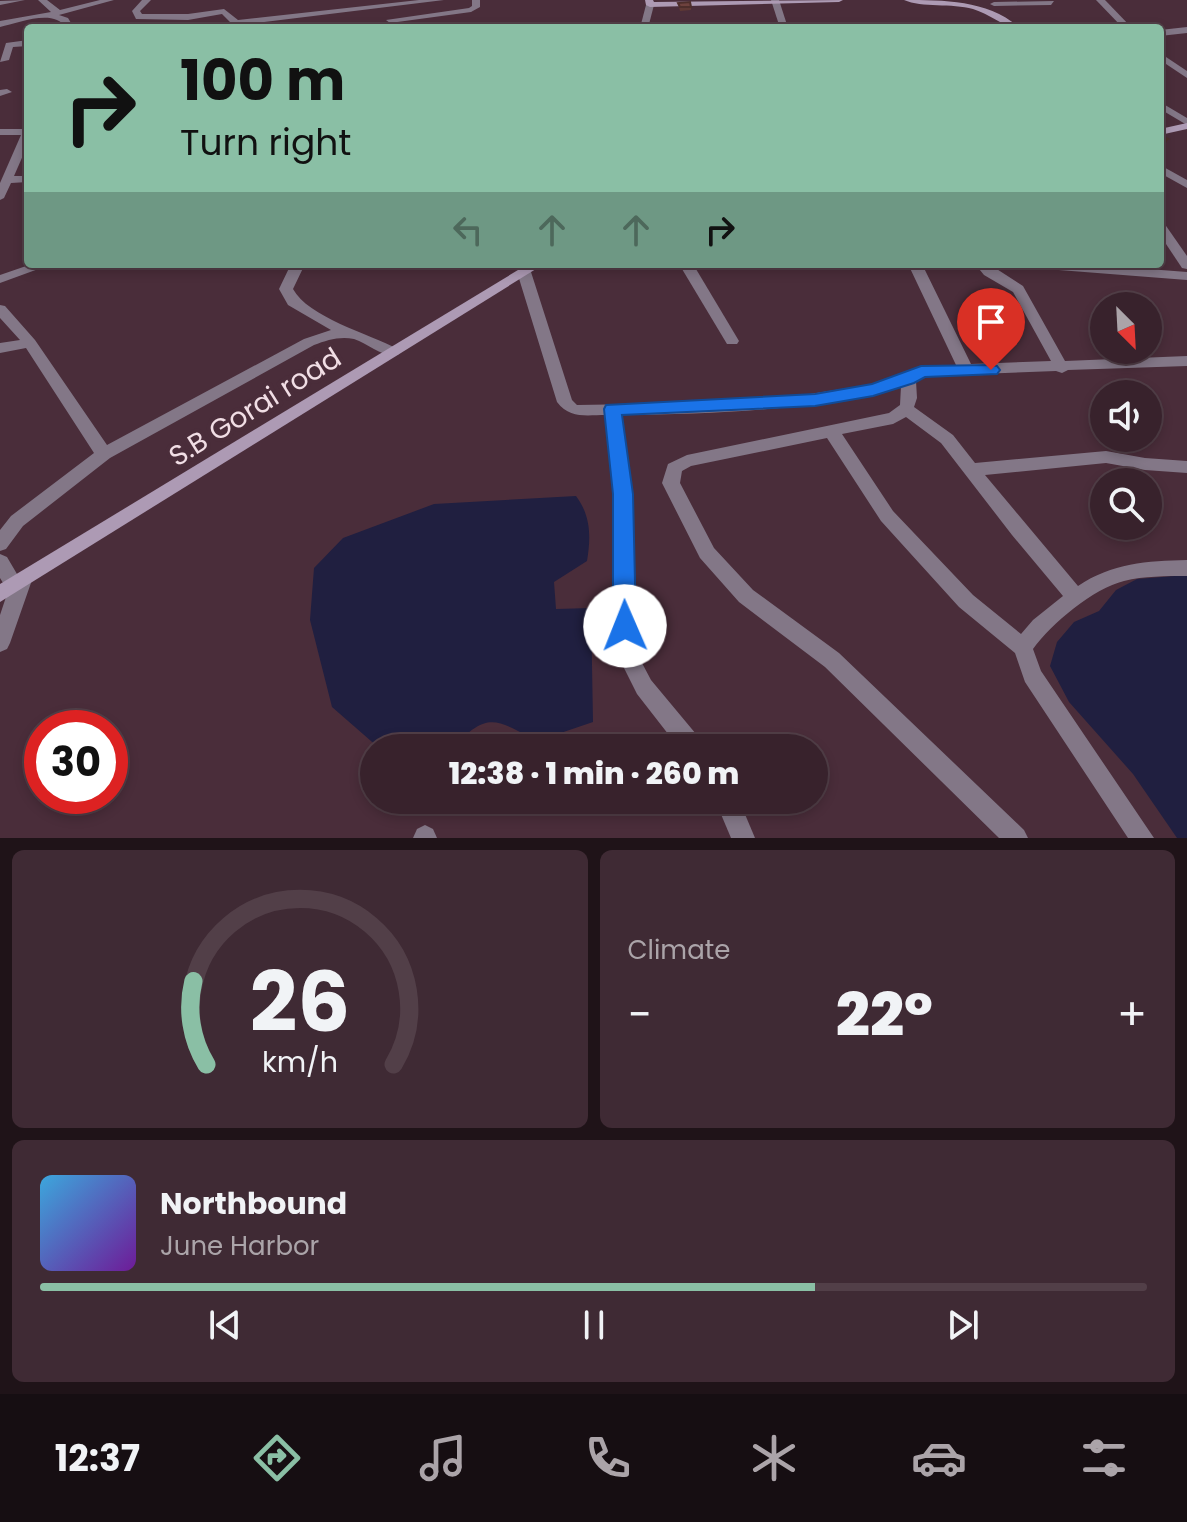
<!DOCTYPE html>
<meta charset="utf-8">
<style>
body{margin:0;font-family:Poppins,sans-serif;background:#3f2a34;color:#f1f3f6;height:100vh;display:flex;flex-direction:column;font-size:30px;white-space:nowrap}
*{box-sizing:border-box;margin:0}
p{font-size:26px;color:#aba4a9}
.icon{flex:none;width:44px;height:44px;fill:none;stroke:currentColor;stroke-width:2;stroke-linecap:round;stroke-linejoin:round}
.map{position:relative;height:838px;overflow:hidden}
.drawer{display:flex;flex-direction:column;gap:12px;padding:12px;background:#1f1318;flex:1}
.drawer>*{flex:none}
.guide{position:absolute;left:24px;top:24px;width:1140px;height:244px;border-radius:8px;box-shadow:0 4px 12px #0003,0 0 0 2px #523f48;background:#8abfa5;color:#111;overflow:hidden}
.needle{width:52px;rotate:156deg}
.tools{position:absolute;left:1090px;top:292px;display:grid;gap:16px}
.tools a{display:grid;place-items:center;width:72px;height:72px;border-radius:50%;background:#38222c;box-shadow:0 4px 12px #0003,0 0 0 2px #523f48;font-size:40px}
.speed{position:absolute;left:24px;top:710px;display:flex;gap:16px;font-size:40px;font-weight:700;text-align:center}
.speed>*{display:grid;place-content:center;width:104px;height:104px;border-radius:50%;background:#38222c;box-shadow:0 4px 12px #0003,0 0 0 2px #523f48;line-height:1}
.speed .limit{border:12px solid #d22;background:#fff;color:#111}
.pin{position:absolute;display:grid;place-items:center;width:68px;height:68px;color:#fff;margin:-82px -34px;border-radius:50% 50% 50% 0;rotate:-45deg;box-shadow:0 0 8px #0007}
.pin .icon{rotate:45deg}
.me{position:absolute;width:88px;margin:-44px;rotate:359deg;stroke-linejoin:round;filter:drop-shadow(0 0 6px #0008)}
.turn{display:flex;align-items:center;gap:28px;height:168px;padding:0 24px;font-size:36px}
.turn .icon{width:104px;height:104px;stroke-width:2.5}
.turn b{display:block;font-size:56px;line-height:68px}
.lanes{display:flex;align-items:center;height:76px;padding:0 24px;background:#0003;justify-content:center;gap:40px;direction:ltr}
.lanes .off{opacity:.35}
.big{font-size:60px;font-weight:800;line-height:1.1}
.drawer .widget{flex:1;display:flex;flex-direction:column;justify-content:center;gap:12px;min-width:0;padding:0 28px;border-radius:12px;background:#3f2a34}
.drawer .dial{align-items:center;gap:0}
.dial svg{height:208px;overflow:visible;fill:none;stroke:#523f48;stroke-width:7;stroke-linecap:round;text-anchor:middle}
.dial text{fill:#f1f3f6;stroke:none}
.song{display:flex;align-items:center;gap:24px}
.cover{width:96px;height:96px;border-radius:12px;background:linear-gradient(135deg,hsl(200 70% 55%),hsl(280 70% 35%))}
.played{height:8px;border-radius:4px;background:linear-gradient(90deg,#8abfa5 70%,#523f48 70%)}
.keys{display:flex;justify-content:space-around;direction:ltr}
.heat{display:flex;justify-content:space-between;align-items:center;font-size:44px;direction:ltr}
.drawer .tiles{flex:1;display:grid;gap:12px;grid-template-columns:1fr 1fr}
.widget:last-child{grid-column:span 2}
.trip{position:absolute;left:360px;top:734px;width:468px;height:80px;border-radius:40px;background:#38222c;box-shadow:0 4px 12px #0003,0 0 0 2px #523f48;font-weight:800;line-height:80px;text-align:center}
.dock{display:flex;height:128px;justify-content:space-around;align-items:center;background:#160e12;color:#aba4a9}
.dock .icon{width:56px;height:56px}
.dock .on{color:#8abfa5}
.dock b{font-size:36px;color:#f1f3f6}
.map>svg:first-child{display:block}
</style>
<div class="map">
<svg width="1187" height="838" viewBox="0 0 1187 838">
<rect width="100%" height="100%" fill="#4a2d3a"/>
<!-- water -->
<g fill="#201f40">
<path d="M576,496C591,516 591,537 587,561L554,582L556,609L591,608L593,722L537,741C496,719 487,711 453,748H379L332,707L310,620L314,568L343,538L434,504Z"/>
<polygon points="1187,575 1187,838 1177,838 1133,774 1069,702 1050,666 1057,642 1074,622 1099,611 1116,590 1137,579"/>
</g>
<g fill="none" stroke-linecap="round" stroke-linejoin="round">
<!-- street -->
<g fill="#837787" fill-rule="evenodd">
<polygon points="25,0 0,5 0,1"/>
<path d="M38,0H47L60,10L100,0H114L59,15L68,18L74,28H66C54,8 19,23 0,27V21L51,12Z"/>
<polygon points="142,0 151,0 140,11 142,14 188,14 224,9 238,20 419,0 444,0 240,25 237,28 228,28 232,24 222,14 188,20 136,19 132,11"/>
<polygon points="472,0 480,0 480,7 471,12 390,23 386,20 469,8 472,6"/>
<polygon points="771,0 779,0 788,28 780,28"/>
<polygon points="1096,0 1105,0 1132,28 1123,28"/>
<polygon points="1054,1 1051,5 994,6 990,4 994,2"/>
<polygon points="650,3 654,5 648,28 640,28 646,5"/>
<polygon points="1187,27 1187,33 1160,36 1160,30"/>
<polygon points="28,40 28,46 13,47 9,60 0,62 6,43"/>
<polygon points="1160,53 1187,71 1187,78 1160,60"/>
<polygon points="0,90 7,89 12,92 0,96"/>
<polygon points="1160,102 1187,118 1187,125 1160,109"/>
<polygon points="0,129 28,129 28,144 14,176 28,176 28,182 11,183 4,198 0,200 0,183 21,135 0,135"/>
<polygon points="1160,165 1187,180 1187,188 1160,173"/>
<polygon points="1160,222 1164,223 1187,256 1187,269 1182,268 1160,235"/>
<polygon points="32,264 52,264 0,283 0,275"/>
<path d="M291,264H305L293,289C308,317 369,334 398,349L400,352L398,355C383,358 369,344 354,339C340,336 327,340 314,345L110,458L23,526L6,549L0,551V530L11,516L94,453L26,348L0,353V343L20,340L0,318V305L5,306L35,340L107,445L304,339L331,330L288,305L279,289Z"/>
<polygon points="679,264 693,264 739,341 737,344 727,344"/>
<path d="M908,264H922L971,364L1051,361L1013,292L984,275L975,264H989L1023,286L1065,361L1187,356V366L1068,370L1062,373L1056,371L924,376L916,381L917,398L914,407L953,435L975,463L1106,451L1145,458L1187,461V473L1145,470L1106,463L985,475L1078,586C1112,563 1147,561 1187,560V576C1166,576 1144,576 1124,581C1094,588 1051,624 1033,649L1041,671L1154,838H1128L1025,682L1015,653L959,607L881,521L827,438L691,466L682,471L680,483L714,548L753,590L839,653L1024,830L1028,838H999L825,667L739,602L700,558L662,483L668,464L687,455L889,413L900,405L901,386C809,411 716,414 622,415L632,494L635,626L642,663L651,680L701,740L704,748H679L637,694L622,664L615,626L614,494L606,415C586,415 570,419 557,402L517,272L519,269H529L531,272L572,400L577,405L700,403L785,398L867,385L903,375L921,366L956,365ZM906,417L941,443L1012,535L1063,596L1033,620L1021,634L973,595L893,511L842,434L893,424Z"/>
<polygon points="1026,264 1084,264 1187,272 1187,280 1033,268"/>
<polygon points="0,554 7,557 17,574 29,574 32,580 10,643 7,649 0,652 0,615 8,591 0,578"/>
<polygon points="715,800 739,800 755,838 731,838"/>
<polygon points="425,825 433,829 437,838 413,838 417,829"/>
</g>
<!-- secondary -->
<g fill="#ad9ab4" fill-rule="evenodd">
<polygon points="645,0 653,0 654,2 843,0 839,2 650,7 646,5"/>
<path d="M904,0C945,0 988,0 1020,28C1004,28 990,14 973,9C952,3 922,8 904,0Z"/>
<polygon points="1187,123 1187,129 1160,135 1160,129"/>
<polygon points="528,264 544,264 0,602 0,584"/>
</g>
</g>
<!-- wall -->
<polygon fill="#5f3935" points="678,3 691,7 691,10 680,11"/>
<!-- shaded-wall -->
<polygon fill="#4d2e2b" points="1168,139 1164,147 1160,148 1160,141"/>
<!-- building -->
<g fill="#6e423e" stroke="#4d2e2b" stroke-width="2">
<polygon points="690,2 691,7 680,7 678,3"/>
<polygon points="1160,135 1168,139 1160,141"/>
</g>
<!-- route -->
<polygon fill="#1a73e8" stroke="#114b97" stroke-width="2" points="991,365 997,366 1000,370 997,374 925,377 914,383 873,396 815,406 622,415 633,494 636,626 633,633 625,635 617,633 613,626 613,494 604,409 606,405 815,394 872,384 921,366"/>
<g text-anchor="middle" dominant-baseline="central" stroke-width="8" stroke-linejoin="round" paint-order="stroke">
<!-- street labels -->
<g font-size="28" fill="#f1dee5" stroke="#4a2d3a">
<text transform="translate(255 407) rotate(-32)">S.B Gorai road</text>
</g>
</g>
</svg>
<div class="tools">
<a><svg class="needle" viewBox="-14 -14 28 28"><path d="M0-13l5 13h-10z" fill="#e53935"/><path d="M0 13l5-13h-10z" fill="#aba4a9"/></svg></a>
<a><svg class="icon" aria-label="sound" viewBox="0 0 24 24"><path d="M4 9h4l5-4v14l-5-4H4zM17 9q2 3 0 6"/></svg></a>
<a><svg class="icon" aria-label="search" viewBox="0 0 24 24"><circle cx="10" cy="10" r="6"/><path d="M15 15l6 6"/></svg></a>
</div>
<div class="speed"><div class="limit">30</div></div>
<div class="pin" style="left:991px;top:370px;background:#d93025"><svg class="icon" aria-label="arrive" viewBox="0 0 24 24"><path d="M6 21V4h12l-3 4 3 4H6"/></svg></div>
<svg class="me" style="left:625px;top:626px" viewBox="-20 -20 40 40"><circle r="19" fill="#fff"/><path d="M0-13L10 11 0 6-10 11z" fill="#1a73e8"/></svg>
<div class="trip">12:38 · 1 min · 260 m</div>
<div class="guide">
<div class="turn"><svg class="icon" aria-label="right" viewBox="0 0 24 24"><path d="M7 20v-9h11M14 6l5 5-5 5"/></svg><div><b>100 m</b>Turn right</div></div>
<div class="lanes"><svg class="icon off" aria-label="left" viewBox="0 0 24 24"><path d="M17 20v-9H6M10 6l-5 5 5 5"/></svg><svg class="icon off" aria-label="ahead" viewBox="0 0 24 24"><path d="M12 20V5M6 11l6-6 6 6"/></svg><svg class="icon off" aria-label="ahead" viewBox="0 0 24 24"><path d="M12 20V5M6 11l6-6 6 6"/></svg><svg class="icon" aria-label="right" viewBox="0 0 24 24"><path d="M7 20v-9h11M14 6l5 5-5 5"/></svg></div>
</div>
</div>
<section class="drawer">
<div class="tiles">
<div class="widget dial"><svg viewBox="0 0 100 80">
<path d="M14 69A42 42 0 1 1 86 69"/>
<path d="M14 69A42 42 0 0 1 9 37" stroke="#8abfa5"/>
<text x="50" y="56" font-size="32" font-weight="700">26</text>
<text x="50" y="72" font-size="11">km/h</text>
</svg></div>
<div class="widget"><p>Climate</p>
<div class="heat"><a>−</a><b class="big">22°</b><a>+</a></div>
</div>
<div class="widget">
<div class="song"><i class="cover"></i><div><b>Northbound</b><p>June Harbor</p></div></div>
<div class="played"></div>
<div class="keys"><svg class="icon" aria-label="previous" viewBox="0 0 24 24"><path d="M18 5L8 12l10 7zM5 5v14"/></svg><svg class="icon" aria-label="pause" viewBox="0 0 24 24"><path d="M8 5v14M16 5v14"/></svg><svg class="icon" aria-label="next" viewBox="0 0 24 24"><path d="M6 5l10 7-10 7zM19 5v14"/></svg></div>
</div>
</div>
</section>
<nav class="dock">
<b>12:37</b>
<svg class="icon on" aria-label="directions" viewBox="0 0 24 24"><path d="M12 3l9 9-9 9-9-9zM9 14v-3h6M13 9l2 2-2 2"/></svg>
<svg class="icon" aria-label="music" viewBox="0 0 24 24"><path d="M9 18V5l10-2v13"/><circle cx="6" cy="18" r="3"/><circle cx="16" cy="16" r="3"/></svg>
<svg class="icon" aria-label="phone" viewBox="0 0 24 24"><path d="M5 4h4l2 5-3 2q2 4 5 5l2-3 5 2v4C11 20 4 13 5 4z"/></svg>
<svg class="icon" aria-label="climate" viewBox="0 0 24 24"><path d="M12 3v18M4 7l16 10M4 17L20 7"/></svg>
<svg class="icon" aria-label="car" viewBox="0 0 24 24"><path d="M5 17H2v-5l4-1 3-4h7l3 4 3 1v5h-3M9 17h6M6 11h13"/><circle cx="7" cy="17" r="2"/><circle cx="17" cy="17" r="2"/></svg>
<svg class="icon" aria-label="filters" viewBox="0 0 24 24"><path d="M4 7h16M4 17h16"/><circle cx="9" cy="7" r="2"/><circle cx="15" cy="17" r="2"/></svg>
</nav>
